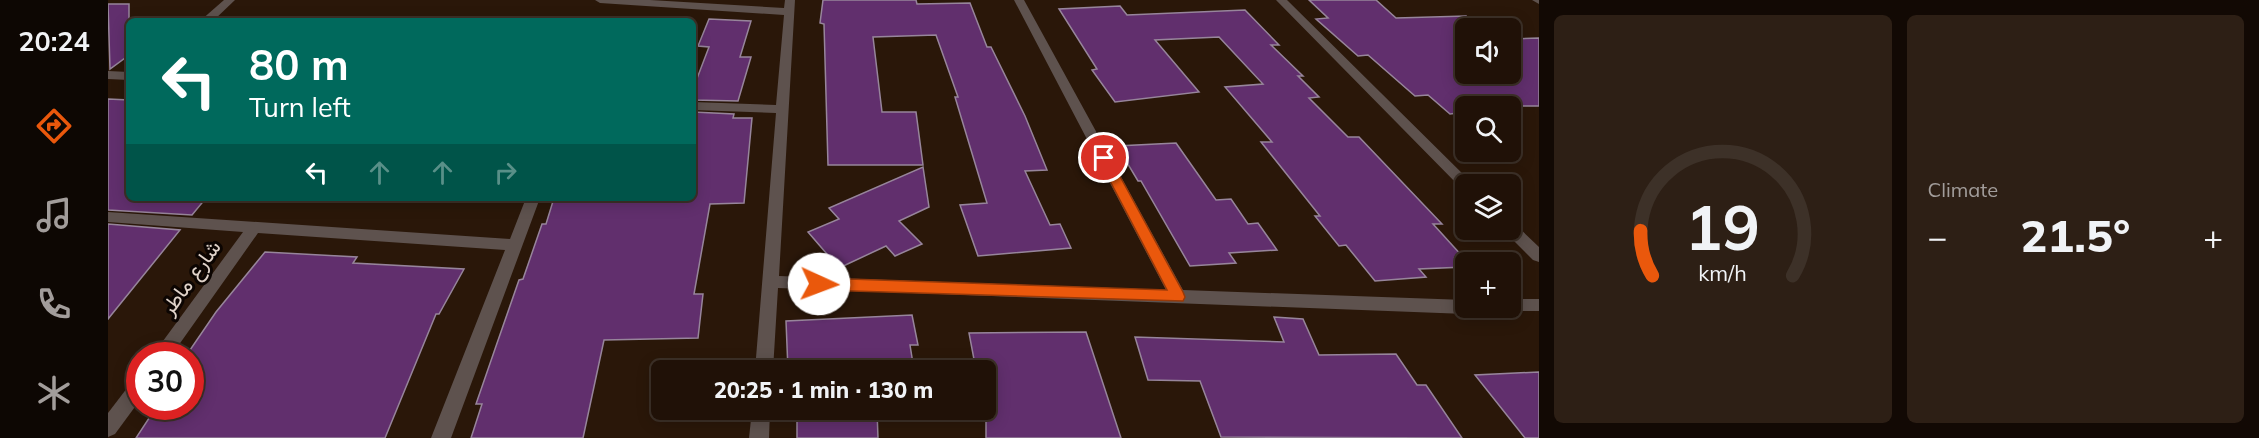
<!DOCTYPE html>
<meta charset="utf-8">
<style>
body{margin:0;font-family:Mulish,Vazirmatn,sans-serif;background:#2d1f15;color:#f1f3f6;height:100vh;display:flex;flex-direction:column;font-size:22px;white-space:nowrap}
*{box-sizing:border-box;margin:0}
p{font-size:20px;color:#a29d9b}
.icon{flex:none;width:33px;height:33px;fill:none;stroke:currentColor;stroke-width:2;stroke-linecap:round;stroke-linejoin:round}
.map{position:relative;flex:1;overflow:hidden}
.details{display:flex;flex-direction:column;gap:15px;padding:15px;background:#120904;width:720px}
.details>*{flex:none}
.banner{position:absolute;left:18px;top:18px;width:570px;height:183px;border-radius:9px;box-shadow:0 3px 15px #0003,0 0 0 2px #3d3128;background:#00695c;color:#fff;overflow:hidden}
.fabs{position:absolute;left:1347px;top:18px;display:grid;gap:12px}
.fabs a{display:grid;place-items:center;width:66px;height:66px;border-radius:9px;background:#201107;box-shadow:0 3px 15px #0003,0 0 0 2px #3d3128;font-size:30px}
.speed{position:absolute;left:18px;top:342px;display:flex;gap:12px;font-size:30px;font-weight:700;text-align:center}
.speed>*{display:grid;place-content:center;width:78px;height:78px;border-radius:50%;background:#201107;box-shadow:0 3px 15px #0003,0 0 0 2px #3d3128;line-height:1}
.speed .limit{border:9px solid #d22;background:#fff;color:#111}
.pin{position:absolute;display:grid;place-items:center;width:51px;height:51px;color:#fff;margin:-26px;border:3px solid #fff;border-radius:50%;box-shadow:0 2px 6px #0007}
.me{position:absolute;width:66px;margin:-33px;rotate:92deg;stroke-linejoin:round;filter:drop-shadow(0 0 4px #0008)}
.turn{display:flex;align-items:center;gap:21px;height:126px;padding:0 24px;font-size:27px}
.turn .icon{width:78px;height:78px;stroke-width:2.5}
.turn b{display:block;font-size:42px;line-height:51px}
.lanes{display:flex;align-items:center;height:57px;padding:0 24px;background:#0003;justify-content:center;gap:30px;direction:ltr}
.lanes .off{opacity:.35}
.big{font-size:45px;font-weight:800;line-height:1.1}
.details .tile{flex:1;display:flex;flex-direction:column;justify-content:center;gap:9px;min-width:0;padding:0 21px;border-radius:9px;background:#2d1f15}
.details .dial{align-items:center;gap:0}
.dial svg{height:156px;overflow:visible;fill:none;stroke:#3d3128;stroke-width:7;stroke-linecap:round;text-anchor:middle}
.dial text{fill:#f1f3f6;stroke:none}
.heat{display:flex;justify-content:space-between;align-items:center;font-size:33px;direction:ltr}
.details .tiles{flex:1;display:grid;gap:15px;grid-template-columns:repeat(2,1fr)}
.trip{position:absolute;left:543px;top:360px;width:345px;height:60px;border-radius:9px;background:#201107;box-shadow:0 3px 15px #0003,0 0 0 2px #3d3128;font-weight:800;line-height:60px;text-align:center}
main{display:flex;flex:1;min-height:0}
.tab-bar{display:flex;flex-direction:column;width:108px;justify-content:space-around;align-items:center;background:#0d0703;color:#a29d9b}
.tab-bar .icon{width:42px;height:42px}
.tab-bar .active{color:#ea580c}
.tab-bar b{font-size:27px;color:#f1f3f6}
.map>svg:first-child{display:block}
</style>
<main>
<nav class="tab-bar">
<b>20:24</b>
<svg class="icon active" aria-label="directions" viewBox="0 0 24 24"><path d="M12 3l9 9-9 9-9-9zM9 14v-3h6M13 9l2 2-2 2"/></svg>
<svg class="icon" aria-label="music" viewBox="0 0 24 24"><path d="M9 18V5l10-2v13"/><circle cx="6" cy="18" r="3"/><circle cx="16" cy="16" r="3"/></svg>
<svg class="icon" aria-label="phone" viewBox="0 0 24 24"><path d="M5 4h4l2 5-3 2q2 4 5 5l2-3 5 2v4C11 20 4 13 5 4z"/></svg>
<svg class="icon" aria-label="climate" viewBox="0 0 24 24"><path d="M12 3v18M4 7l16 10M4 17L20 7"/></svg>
</nav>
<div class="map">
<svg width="1431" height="438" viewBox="0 0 1431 438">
<rect width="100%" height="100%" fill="#2a1709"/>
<!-- building -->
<g fill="#612f6d" stroke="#97859b" stroke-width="1.5">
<polygon points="715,0 808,0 809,4 862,3 879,47 883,47 917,116 939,170 917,171 942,225 952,224 963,248 870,256 852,205 879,203 847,97 850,97 828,35 765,37 774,112 808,112 815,165 720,165 716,24 712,23"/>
<polygon points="1201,0 1268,0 1288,18 1358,16 1358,74 1402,74 1402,39 1431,38 1431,106 1358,106 1358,112 1342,114 1320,95 1307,96 1260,55 1250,56 1208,19 1220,18"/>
<polygon points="0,4 21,4 21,55 2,69"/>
<polygon points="1012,6 1019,15 1137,10 1171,45 1163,45 1195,76 1190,76 1211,97 1201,98 1240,137 1251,137 1334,224 1325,224 1355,257 1347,258 1356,267 1311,269 1318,277 1267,281 1238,245 1231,246 1207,216 1212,216 1153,142 1164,142 1117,87 1155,84 1111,37 1047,40 1091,92 1007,102 984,70 989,69 951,9"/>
<polygon points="601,19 643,21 632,57 643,57 630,101 585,100 585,89 601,47 590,46"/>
<polygon points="0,99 21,100 21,198 98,198 84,215 0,210"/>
<polygon points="585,112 626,114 625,118 644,118 636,203 602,204 586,294 595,294 590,338 496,340 475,438 363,438 374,404 368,404 387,349 411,280 415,279 434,224 438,224 446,198 585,198"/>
<polygon points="1068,143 1108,200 1123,199 1140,224 1150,223 1169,250 1121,253 1128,263 1082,266 1033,181 1030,181 1009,146"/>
<polygon points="815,167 821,207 791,221 814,244 787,256 778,246 731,268 700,232 731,219 721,208"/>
<polygon points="0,224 72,230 0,319"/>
<polygon points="157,252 249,257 245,263 356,269 331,314 328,314 277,438 28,438 49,406 82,406 82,350 108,312"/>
<polygon points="804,315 810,345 802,345 806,370 680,370 678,321"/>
<polygon points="1166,317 1195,319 1211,355 1288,354 1309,385 1318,385 1354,438 1113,437 1092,381 1040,380 1027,337 1176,342"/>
<polygon points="978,332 1013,438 878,438 878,370 868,370 861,333"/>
<polygon points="1431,372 1431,438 1417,438 1367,375"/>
<polygon points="689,410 769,410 770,438 689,438"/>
</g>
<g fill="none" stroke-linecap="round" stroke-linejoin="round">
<!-- minor -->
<g fill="#5e524e" fill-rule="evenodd">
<polygon points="116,0 127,0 105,21 92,21"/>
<polygon points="487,0 542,0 676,8 677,0 687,0 671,276 1058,290 906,0 916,0 1075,290 1358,300 1358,308 1384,308 1382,313 1372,315 1365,310 1358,314 670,288 665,370 647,370 668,113 585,110 585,102 668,105 676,15 492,3"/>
<polygon points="1168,0 1179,0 1365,184 1358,184 1358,190 1353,188"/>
<polygon points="1424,0 1431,0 1431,4"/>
<polygon points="0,71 21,72 21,80 0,79"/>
<polygon points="418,198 432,198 343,438 323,438 397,250 150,233 63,356 44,356 135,232 0,222 0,212 402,239"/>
<polygon points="1402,223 1407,224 1431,247 1431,262 1425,260 1395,230 1402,230"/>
<polygon points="1402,299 1431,299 1431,311 1396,311 1394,308 1402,308"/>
<polygon points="32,377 32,400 7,434 0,437 0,413 26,379"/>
<polygon points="644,410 662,410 661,438 641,438"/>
</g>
</g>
<!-- route -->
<polygon fill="#ea580c" stroke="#983908" stroke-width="1.5" points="996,154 1002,158 1075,292 1077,297 1075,301 711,290 703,284 711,278 1059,290 990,158"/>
<g text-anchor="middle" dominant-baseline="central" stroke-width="6" stroke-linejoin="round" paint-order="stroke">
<!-- street labels -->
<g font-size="21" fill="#e0d3ca" stroke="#0c0502">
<text transform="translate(82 277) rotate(-54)">شارع ماطر</text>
</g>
</g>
</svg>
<div class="fabs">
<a><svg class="icon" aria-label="sound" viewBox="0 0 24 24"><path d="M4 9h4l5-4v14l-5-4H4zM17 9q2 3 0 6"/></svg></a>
<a><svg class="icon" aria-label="search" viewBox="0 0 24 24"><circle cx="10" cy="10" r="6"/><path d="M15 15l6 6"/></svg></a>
<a><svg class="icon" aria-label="layers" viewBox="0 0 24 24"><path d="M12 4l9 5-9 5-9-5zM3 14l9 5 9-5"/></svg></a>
<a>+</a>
</div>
<div class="speed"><div class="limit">30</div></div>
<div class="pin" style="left:996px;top:158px;background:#d93025"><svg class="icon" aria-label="arrive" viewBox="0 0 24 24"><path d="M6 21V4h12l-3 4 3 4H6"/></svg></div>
<svg class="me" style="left:711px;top:284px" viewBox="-20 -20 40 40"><circle r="19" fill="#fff"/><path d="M0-13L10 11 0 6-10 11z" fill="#ea580c"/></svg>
<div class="trip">20:25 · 1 min · 130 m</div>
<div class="banner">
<div class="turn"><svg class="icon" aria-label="left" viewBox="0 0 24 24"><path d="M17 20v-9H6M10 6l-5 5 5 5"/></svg><div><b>80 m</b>Turn left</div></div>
<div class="lanes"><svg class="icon" aria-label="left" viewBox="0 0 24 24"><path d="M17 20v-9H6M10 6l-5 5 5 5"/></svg><svg class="icon off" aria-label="ahead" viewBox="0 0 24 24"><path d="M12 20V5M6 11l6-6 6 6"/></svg><svg class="icon off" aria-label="ahead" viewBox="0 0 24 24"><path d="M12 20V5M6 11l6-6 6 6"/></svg><svg class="icon off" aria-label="right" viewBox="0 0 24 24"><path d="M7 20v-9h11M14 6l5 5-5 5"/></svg></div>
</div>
</div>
<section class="details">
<div class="tiles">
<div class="tile dial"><svg viewBox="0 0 100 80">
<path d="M14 69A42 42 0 1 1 86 69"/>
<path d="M14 69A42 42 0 0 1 8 46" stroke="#ea580c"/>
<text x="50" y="56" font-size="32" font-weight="700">19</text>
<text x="50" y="72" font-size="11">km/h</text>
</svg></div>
<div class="tile"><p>Climate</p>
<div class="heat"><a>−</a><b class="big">21.5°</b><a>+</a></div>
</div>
</div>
</section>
</main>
